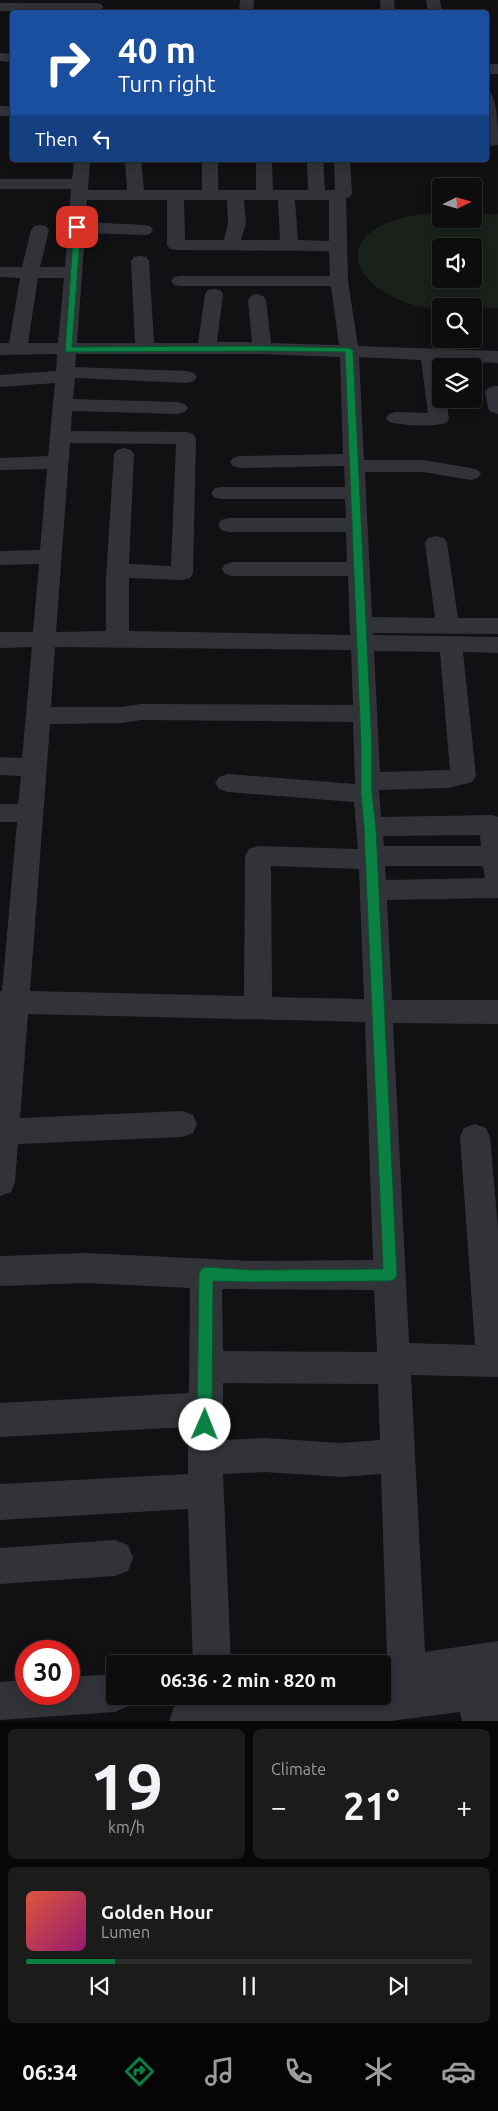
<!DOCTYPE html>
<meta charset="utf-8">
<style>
body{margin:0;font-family:Ubuntu,sans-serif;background:#1b1b1c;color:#f1f3f6;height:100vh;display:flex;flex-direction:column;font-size:19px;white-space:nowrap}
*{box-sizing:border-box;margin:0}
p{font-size:16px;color:#9a9c9e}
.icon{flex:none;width:28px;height:28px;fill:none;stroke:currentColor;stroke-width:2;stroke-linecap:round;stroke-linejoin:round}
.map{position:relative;height:1721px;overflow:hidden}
.side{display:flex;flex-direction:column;gap:8px;padding:8px;background:#070708;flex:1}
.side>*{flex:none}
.guide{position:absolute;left:10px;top:10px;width:479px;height:152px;border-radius:5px;box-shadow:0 2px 12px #0003,0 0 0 1px #2d2d2e;background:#1a4fa0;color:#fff;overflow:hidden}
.needle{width:32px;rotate:85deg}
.tools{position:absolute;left:432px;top:178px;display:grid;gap:10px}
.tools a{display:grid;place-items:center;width:50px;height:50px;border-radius:5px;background:#0d0d0e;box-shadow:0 2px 12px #0003,0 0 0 1px #2d2d2e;font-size:25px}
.speed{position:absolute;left:15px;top:1640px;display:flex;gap:10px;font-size:25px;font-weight:700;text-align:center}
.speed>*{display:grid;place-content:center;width:65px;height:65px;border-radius:50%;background:#0d0d0e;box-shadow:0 2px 12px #0003,0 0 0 1px #2d2d2e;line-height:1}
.speed .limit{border:8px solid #d22;background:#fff;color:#111}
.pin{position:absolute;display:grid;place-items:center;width:42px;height:42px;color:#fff;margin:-21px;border-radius:10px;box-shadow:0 2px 8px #0006}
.me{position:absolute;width:55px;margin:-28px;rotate:1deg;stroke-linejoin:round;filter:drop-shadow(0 0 4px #0008)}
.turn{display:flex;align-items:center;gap:18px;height:105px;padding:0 25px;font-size:22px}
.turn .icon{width:65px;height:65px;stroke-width:2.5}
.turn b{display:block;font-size:35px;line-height:42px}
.then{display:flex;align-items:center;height:48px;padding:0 25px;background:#0003;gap:10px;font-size:19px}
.big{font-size:38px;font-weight:700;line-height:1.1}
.side .card{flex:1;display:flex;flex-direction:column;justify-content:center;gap:8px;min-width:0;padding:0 18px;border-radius:8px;background:#1b1b1c}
.side .dial{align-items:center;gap:0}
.dial b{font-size:65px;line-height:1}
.song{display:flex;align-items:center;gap:15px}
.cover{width:60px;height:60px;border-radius:8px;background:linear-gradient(135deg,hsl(10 70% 55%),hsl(320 70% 35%))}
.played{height:5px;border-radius:2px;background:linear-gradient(90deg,#0b8043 20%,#2d2d2e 20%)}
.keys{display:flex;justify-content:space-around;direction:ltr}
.heat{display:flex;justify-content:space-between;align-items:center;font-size:28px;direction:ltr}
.side .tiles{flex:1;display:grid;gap:8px;grid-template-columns:1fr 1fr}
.card:last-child{grid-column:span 2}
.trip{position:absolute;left:106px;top:1655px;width:285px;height:50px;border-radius:5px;background:#0d0d0e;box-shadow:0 2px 12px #0003,0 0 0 1px #2d2d2e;font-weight:700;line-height:50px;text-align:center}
.tab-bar{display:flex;height:80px;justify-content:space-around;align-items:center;background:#050506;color:#9a9c9e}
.tab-bar .icon{width:35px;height:35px}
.tab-bar .on{color:#0b8043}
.tab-bar b{font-size:22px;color:#f1f3f6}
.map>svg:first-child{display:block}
</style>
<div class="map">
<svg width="498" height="1721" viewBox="0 0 498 1721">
<rect width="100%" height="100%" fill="#111113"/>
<!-- green -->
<path fill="#19211a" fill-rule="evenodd" d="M432,213L441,214V219H474V214H498V308L441,306V308C420,308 405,304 386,293C351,273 345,241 387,223C401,217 417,215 432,213ZM441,246H474V279H441Z"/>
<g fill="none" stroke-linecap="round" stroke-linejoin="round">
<!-- minor -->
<g fill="#323338" fill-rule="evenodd">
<polygon points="240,0 254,0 253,12 239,12"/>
<polygon points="380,0 394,0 395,12 381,12"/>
<polygon points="426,0 440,0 442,12 428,12"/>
<polygon points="0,3 96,3 101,4 103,7 101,10 96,11 0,11"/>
<polygon points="0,53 12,54 12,62 0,61"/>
<rect x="486" y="64" width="12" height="10"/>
<path d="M486,91L491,93C498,106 498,129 498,145L486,146Z"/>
<rect x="0" y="106" width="12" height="10"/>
<path d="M74,160H90L88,190H127L125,160H141L144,190H202V160H218V190H256V160H272L273,190H308L307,160H323L325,190H335L334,160H350L352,193L350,197L346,198L348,281L358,346L498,351V363L440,361L441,399H446L449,419L446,423C430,427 405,426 389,422L386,418L389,414L396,412L428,413L421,360L359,357L364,460H423L471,468L478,470L481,474L478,478L471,480L423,472H365L372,617L435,618L425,543L428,538L436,536L444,538L447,543L458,618H498V634L373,633V635L498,637V653L463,652L476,776L472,782L449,788L379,790L381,817L492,815L498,817V898L387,900L392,1000H498V1024L393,1023L409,1343L475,1345L460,1137L464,1128L475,1124L486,1128L490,1137L498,1228V1377L411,1375L425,1652L498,1641V1721H462L460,1712L390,1721H169L174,1707L188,1702L264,1696H382V1664H368L382,1656H387L381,1474L341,1477L265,1472L223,1474L231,1664H193L188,1509L0,1520V1484L188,1474V1427L0,1437V1403L189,1393L190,1288L86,1283L0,1286V1256L86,1253L252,1261L373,1260L365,1022L28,1014L20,1118L182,1111L193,1115L197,1124L193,1133L182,1137L18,1144L15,1182L11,1192L0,1196V991H2L17,822H0V804H18L21,776L0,775V757L22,758L32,647L0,648V632H33L39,564L0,565V551L40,550L47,469L0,470V458L48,456L55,383L0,387V375L56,371L57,354L0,355V343H9L20,278L0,277V267H22L31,230L34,226L40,225L46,226L49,230L40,267H65L71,189H0V179H72ZM87,200H167V245L170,249L176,250L329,251L330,276H180L174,277L171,281L174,285L180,286H331L339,345L271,343L266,300L263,296L257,294L251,296L248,300L252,342H217L223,294L220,290L214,289L208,290L205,294L198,343H154L149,261L146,257L140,256L134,257L131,261L135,343H77L85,233L144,235L150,234L153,230L150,226L144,225L86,222ZM184,200H227L228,223L224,240H185ZM244,200H278L280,240H241L246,223ZM295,200H329V241L298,240ZM38,278H64L58,343H28ZM76,354H262L340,357L343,454L240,456L233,458L230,462L233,466L240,468L344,466L345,487H222L215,488L211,493L215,498L222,499H345L346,518H229L221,520L218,525L221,530L229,532H346L347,562H233L225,564L222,569L225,574L233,576H348L350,635L129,631V578L182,580L190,578L193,573L196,438L193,434L186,432L71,431L72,411L178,414L185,412L188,408L185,404L178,402L73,399L75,378L187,383L194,381L197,377L194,373L187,371L75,367ZM70,443L176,444L171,566L129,564L134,454L131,450L124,448L117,450L114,454L106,578V631L56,632ZM55,647L351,650L353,705L141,704L122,707H51ZM374,651L440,652L450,770L380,772ZM141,720L353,722L355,784L228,774L219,777L215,783L219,789L228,792L354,802L358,849L258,846L249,849L245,856L244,996L30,991L50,724L122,723ZM480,835L481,846H384L383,836ZM271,866L359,869L364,999L272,997ZM385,866H483L485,878L386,880ZM222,1289L374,1290L377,1352L223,1351ZM223,1383L378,1384L380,1440L341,1443L265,1438L223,1440Z"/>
<polygon points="495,386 498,386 498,414 491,412 488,408 485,392 488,388"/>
<polygon points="115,1540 128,1545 133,1558 128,1571 115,1576 0,1584 0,1548"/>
<polygon points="115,1674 115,1696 133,1696 128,1706 115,1712 0,1720 0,1682 26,1680 26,1694 69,1694 69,1677"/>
</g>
</g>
<!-- route -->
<polygon fill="#0b8043" stroke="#07532c" points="74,225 81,227 72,347 262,346 349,348 353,350 372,747 372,794 376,827 397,1275 395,1279 390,1281 252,1282 213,1281 212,1425 210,1431 205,1433 199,1431 197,1425 199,1274 201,1269 206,1267 252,1270 383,1269 364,827 361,794 361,747 345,352 262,351 65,352"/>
</svg>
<div class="tools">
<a><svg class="needle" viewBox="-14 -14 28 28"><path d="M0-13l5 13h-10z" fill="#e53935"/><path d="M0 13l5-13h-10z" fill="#9a9c9e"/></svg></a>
<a><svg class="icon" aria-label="sound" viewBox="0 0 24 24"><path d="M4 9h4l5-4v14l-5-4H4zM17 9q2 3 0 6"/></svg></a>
<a><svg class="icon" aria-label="search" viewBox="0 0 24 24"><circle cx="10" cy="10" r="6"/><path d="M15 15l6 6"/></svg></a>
<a><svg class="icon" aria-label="layers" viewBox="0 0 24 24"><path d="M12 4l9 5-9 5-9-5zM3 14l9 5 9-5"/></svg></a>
</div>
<div class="speed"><div class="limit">30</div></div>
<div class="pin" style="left:77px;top:227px;background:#d93025"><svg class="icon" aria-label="arrive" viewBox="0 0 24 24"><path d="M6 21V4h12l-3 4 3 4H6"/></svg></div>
<svg class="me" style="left:205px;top:1425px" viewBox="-20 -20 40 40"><circle r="19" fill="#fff"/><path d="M0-13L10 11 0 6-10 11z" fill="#0b8043"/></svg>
<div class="trip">06:36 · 2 min · 820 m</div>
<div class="guide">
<div class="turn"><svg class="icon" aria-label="right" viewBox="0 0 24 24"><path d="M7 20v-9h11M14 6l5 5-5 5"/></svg><div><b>40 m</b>Turn right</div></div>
<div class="then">Then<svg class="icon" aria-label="left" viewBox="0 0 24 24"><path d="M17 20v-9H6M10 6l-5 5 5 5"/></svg></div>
</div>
</div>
<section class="side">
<div class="tiles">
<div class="card dial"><b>19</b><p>km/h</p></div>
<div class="card"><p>Climate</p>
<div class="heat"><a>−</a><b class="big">21°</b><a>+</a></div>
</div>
<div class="card">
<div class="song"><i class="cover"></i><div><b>Golden Hour</b><p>Lumen</p></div></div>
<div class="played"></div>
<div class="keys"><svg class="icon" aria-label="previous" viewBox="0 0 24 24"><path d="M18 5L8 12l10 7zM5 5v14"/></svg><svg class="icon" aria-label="pause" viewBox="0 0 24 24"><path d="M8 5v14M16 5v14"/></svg><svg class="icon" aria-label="next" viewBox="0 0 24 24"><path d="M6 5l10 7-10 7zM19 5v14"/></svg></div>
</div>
</div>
</section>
<nav class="tab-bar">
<b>06:34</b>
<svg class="icon on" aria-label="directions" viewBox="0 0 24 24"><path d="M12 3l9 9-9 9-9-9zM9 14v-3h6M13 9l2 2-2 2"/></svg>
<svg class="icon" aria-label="music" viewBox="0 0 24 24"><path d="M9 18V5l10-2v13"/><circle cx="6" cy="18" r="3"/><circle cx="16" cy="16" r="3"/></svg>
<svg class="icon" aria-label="phone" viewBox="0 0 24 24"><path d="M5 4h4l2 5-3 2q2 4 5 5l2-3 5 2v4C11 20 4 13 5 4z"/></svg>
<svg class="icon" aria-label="climate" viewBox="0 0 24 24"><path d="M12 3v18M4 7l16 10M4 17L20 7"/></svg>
<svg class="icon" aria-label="car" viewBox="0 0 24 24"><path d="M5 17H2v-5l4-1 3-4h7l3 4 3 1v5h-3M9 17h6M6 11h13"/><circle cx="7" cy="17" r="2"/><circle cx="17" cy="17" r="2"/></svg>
</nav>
